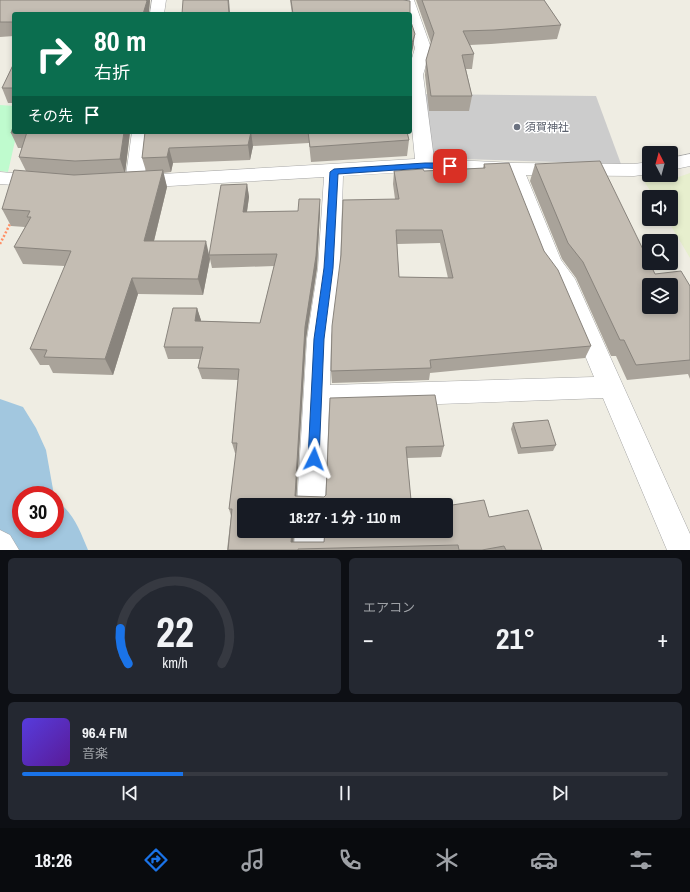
<!DOCTYPE html>
<html lang="ja">
<meta charset="utf-8">
<style>
body{margin:0;font-family:"Archivo Narrow","Noto Sans JP",sans-serif;background:#242831;color:#f1f3f6;height:100vh;display:flex;flex-direction:column;font-size:15px;white-space:nowrap}
*{box-sizing:border-box;margin:0}
p{font-size:13px;color:#9ea1a6}
.icon{flex:none;width:22px;height:22px;fill:none;stroke:currentColor;stroke-width:2;stroke-linecap:round;stroke-linejoin:round}
.map{position:relative;height:550px;overflow:hidden}
.details{display:flex;flex-direction:column;gap:8px;padding:8px;background:#0d0f14;flex:1}
.details>*{flex:none}
.banner{position:absolute;left:12px;top:12px;width:400px;height:122px;border-radius:4px;box-shadow:0 2px 6px #0003;background:#0b6e4f;color:#fff;overflow:hidden}
.needle{width:26px;rotate:354deg}
.controls{position:absolute;left:642px;top:146px;display:grid;gap:8px}
.controls a{display:grid;place-items:center;width:36px;height:36px;border-radius:4px;background:#171b24;box-shadow:0 2px 6px #0003;font-size:20px}
.speed{position:absolute;left:12px;top:486px;display:flex;gap:8px;font-size:20px;font-weight:700;text-align:center}
.speed>*{display:grid;place-content:center;width:52px;height:52px;border-radius:50%;background:#171b24;box-shadow:0 2px 6px #0003;line-height:1}
.speed .limit{border:6px solid #d22;background:#fff;color:#111}
.pin{position:absolute;display:grid;place-items:center;width:34px;height:34px;color:#fff;margin:-17px;border-radius:8px;box-shadow:0 2px 6px #0006}
.me{position:absolute;width:44px;margin:-22px;rotate:3deg;stroke-linejoin:round;filter:drop-shadow(0 0 3px #0008)}
.turn{display:flex;align-items:center;gap:14px;height:84px;padding:0 16px;font-size:18px}
.turn .icon{width:52px;height:52px;stroke-width:2.5}
.turn b{display:block;font-size:28px;line-height:34px}
.then{display:flex;align-items:center;height:38px;padding:0 16px;background:#0003;gap:8px;font-size:15px}
.big{font-size:30px;font-weight:700;line-height:1.1}
.details .card{flex:1;display:flex;flex-direction:column;justify-content:center;gap:6px;min-width:0;padding:0 14px;border-radius:6px;background:#242831}
.details .dial{align-items:center;gap:0}
.dial svg{height:104px;overflow:visible;fill:none;stroke:#363941;stroke-width:7;stroke-linecap:round;text-anchor:middle}
.dial text{fill:#f1f3f6;stroke:none}
.song{display:flex;align-items:center;gap:12px}
.cover{width:48px;height:48px;border-radius:6px;background:linear-gradient(135deg,hsl(250 70% 55%),hsl(270 70% 35%))}
.played{height:4px;border-radius:2px;background:linear-gradient(90deg,#1a73e8 25%,#363941 25%)}
.keys{display:flex;justify-content:space-around;direction:ltr}
.heat{display:flex;justify-content:space-between;align-items:center;font-size:22px;direction:ltr}
.details .tiles{flex:1;display:grid;gap:8px;grid-template-columns:1fr 1fr}
.card:last-child{grid-column:span 2}
.trip{position:absolute;left:237px;top:498px;width:216px;height:40px;border-radius:4px;background:#171b24;box-shadow:0 2px 6px #0003;font-weight:700;line-height:40px;text-align:center}
.menu{display:flex;height:64px;justify-content:space-around;align-items:center;background:#090b0e;color:#9ea1a6}
.menu .icon{width:28px;height:28px}
.menu .current{color:#1a73e8}
.menu b{font-size:18px;color:#f1f3f6}
.map>svg:first-child{display:block}
</style>
<div class="map">
<svg width="690" height="550" viewBox="0 0 690 550">
<rect width="100%" height="100%" fill="#efede3"/>
<!-- religious -->
<polygon fill="#ccc" points="421,94 596,96 621,164 431,158"/>
<!-- farmland -->
<polygon fill="#e7efce" points="690,173 690,258 667,219 671,219 671,197 654,197 644,181 673,179"/>
<!-- park -->
<polygon fill="#bffbce" points="0,105 14,106 14,132 17,132 8,172 0,171"/>
<g fill="none" stroke-linecap="round" stroke-linejoin="round">
<!-- river -->
<path fill="#a2c7df" fill-rule="evenodd" d="M0,399L23,407L36,428L46,450L54,495H21V529H55V500C73,511 80,531 88,550H10L3,533L0,532Z"/>
<!-- minor casing -->
<g stroke="#a5a5a5" stroke-width="1">
<g id="minor">
<polygon points="152,0 166,0 164,14 150,14"/>
<path d="M400,0H414L431,48L423,75L434,159L514,163L634,164L649,162V174L634,176L526,175L561,260L575,279L690,534V550H667L603,398L329,408L325,505H297L307,339L318,268L324,177L135,188L128,187L125,182L132,132H150L145,175L415,159L410,108V65L415,48L410,32V14H404ZM425,171L507,175L541,264L555,283L594,377L330,385L331,339L340,268L343,176Z"/>
<polygon points="690,154 690,166 671,170 671,158"/>
<polygon points="0,172 48,176 51,181 48,186 41,187 0,184"/>
<polygon points="0,530 10,535 19,550 0,550"/>
<polygon points="295,531 325,531 324,550 294,550"/>
</g>
</g>
<!-- path -->
<polyline stroke="#ff8f65" stroke-width="2.5" stroke-dasharray="2 2" stroke-linecap="butt" points="0,244 11,222"/>
<!-- minor -->
<use href="#minor" fill="#fff" fill-rule="evenodd"/>
</g>
<!-- wall -->
<g fill="#a9a39a" fill-rule="evenodd">
<polygon points="0,0 150,0 149,11 14,14 14,36 0,37"/>
<polygon points="290,0 403,0 410,14 292,14"/>
<polygon points="416,0 544,0 561,25 557,39 491,44 470,45 474,54 472,69 466,69 472,96 469,111 429,111 425,75 426,60 431,43"/>
<polygon points="14,63 14,103 8,103 2,88"/>
<polygon points="14,132 130,132 125,172 146,171 142,158 145,132 407,132 409,140 407,156 311,162 309,143 253,146 250,160 173,163 171,172 163,173 167,187 154,241 209,254 247,184 249,197 247,212 320,211 317,268 306,339 296,496 324,497 326,495 330,398 444,446 441,457 407,458 411,500 244,505 244,531 294,531 293,542 324,542 489,517 542,550 227,550 231,516 229,509 236,453 235,453 232,443 238,380 202,379 198,368 200,359 168,359 164,347 197,308 201,321 260,323 274,266 212,268 210,259 203,295 138,294 113,375 53,373 49,365 40,365 30,349 65,266 23,264 14,247 25,227 11,226 2,209 26,171 19,157 22,148 18,148 11,133"/>
<path d="M484,164L544,251L591,346L585,358L430,373L429,380L332,383L331,371L341,255L395,199L393,184L394,171H424L483,168ZM440,243L448,278L399,277L397,244Z"/>
<polygon points="535,164 655,274 690,286 690,379 688,374 627,380 616,356 611,356 576,278 562,259 530,181"/>
<polygon points="513,423 556,445 553,451 518,454 511,429"/>
</g>
<!-- shaded-wall -->
<g fill="#89847d">
<polygon points="145,0 150,0 149,11 150,14 143,14"/>
<polygon points="228,0 229,0 230,14 229,14"/>
<polygon points="415,34 413,48 410,60 410,49"/>
<polygon points="124,132 130,132 125,174 120,159"/>
<polygon points="251,132 253,146 250,160 248,145"/>
<polygon points="169,148 173,163 171,172 167,157"/>
<polygon points="163,170 167,187 150,257 144,241"/>
<polygon points="247,184 249,197 245,224 243,212"/>
<polygon points="320,199 320,211 317,268 306,339 296,505 295,496 305,327"/>
<polygon points="206,241 210,259 203,295 198,279"/>
<polygon points="132,278 138,294 113,375 105,359"/>
<polygon points="197,308 201,320 198,333 195,321"/>
<polygon points="292,531 294,531 293,550 291,542"/>
</g>
<!-- building -->
<g fill="#c4bdb3" stroke="#89847d" fill-rule="evenodd">
<polygon points="0,0 146,0 147,1 143,14 14,14 14,22 0,22"/>
<polygon points="183,0 228,0 229,14 182,14"/>
<polygon points="291,0 403,0 410,1 410,14 293,14"/>
<polygon points="422,0 544,0 561,25 494,30 463,31 474,54 462,55 472,96 431,96 426,60 434,33"/>
<polygon points="410,19 415,34 410,49"/>
<polygon points="14,63 14,88 2,88"/>
<polygon points="14,124 14,132 22,132 11,133"/>
<polygon points="27,132 124,132 120,159 75,161 19,157"/>
<polygon points="145,132 251,132 248,145 169,148 167,157 142,158"/>
<polygon points="308,132 407,132 409,140 310,147"/>
<path d="M600,161L655,274L681,271L690,286V360L636,365L624,340H620L583,262L568,243L535,164ZM649,285H671V307H649Z"/>
<path d="M509,163L544,251L558,270L591,346L430,360L431,368L331,371L332,326L341,255L343,200L399,199L394,171L423,169L424,171L485,168L484,164ZM396,230H442L453,278L399,277Z"/>
<polygon points="14,170 74,175 163,170 144,241 206,241 198,279 132,278 105,359 44,357 47,350 30,349 71,251 14,247 31,217 27,217 30,211 2,209"/>
<polygon points="247,184 243,212 298,211 299,199 320,199 316,256 305,327 295,496 324,497 326,495 330,398 435,395 444,446 406,447 411,500 421,500 421,505 244,505 244,531 292,531 291,542 324,542 325,531 446,531 446,506 484,500 489,517 528,510 542,550 506,550 504,546 482,550 459,550 458,545 298,549 298,550 228,550 232,509 229,509 237,443 232,443 239,369 198,368 203,347 164,347 173,308 197,308 195,321 260,323 277,254 209,255 221,185"/>
<polygon points="548,420 556,445 521,448 513,423"/>
</g>
<!-- route -->
<polygon fill="#1a73e8" stroke="#114b97" points="425,163 450,163 454,166 450,169 425,168 338,174 333,268 324,339 319,459 318,463 314,464 310,463 308,459 314,339 324,268 330,172 334,169"/>
<!-- markers -->
<circle fill="#6b7280" stroke="#fff" stroke-width="1.5" cx="517" cy="127" r="4"/>
<g text-anchor="middle" dominant-baseline="central" stroke-width="3" stroke-linejoin="round" paint-order="stroke">
<!-- worship labels -->
<g font-size="11" fill="#5b616d" stroke="#fff" text-anchor="start">
<text x="525" y="127">須賀神社</text>
</g>
</g>
</svg>
<div class="controls">
<a><svg class="needle" viewBox="-14 -14 28 28"><path d="M0-13l5 13h-10z" fill="#e53935"/><path d="M0 13l5-13h-10z" fill="#9ea1a6"/></svg></a>
<a><svg class="icon" aria-label="sound" viewBox="0 0 24 24"><path d="M4 9h4l5-4v14l-5-4H4zM17 9q2 3 0 6"/></svg></a>
<a><svg class="icon" aria-label="search" viewBox="0 0 24 24"><circle cx="10" cy="10" r="6"/><path d="M15 15l6 6"/></svg></a>
<a><svg class="icon" aria-label="layers" viewBox="0 0 24 24"><path d="M12 4l9 5-9 5-9-5zM3 14l9 5 9-5"/></svg></a>
</div>
<div class="speed"><div class="limit">30</div></div>
<div class="pin" style="left:450px;top:166px;background:#d93025"><svg class="icon" aria-label="arrive" viewBox="0 0 24 24"><path d="M6 21V4h12l-3 4 3 4H6"/></svg></div>
<svg class="me" style="left:314px;top:459px" viewBox="-20 -20 40 40"><path d="M0-17L14 15 0 8-14 15z" fill="#1a73e8" stroke="#fff" stroke-width="4"/></svg>
<div class="trip">18:27 · 1 分 · 110 m</div>
<div class="banner">
<div class="turn"><svg class="icon" aria-label="right" viewBox="0 0 24 24"><path d="M7 20v-9h11M14 6l5 5-5 5"/></svg><div><b>80 m</b>右折</div></div>
<div class="then">その先<svg class="icon" aria-label="arrive" viewBox="0 0 24 24"><path d="M6 21V4h12l-3 4 3 4H6"/></svg></div>
</div>
</div>
<section class="details">
<div class="tiles">
<div class="card dial"><svg viewBox="0 0 100 80">
<path d="M14 69A42 42 0 1 1 86 69"/>
<path d="M14 69A42 42 0 0 1 8 42" stroke="#1a73e8"/>
<text x="50" y="56" font-size="32" font-weight="700">22</text>
<text x="50" y="72" font-size="11">km/h</text>
</svg></div>
<div class="card"><p>エアコン</p>
<div class="heat"><a>−</a><b class="big">21°</b><a>+</a></div>
</div>
<div class="card">
<div class="song"><i class="cover"></i><div><b>96.4 FM</b><p>音楽</p></div></div>
<div class="played"></div>
<div class="keys"><svg class="icon" aria-label="previous" viewBox="0 0 24 24"><path d="M18 5L8 12l10 7zM5 5v14"/></svg><svg class="icon" aria-label="pause" viewBox="0 0 24 24"><path d="M8 5v14M16 5v14"/></svg><svg class="icon" aria-label="next" viewBox="0 0 24 24"><path d="M6 5l10 7-10 7zM19 5v14"/></svg></div>
</div>
</div>
</section>
<nav class="menu">
<b>18:26</b>
<svg class="icon current" aria-label="directions" viewBox="0 0 24 24"><path d="M12 3l9 9-9 9-9-9zM9 14v-3h6M13 9l2 2-2 2"/></svg>
<svg class="icon" aria-label="music" viewBox="0 0 24 24"><path d="M9 18V5l10-2v13"/><circle cx="6" cy="18" r="3"/><circle cx="16" cy="16" r="3"/></svg>
<svg class="icon" aria-label="phone" viewBox="0 0 24 24"><path d="M5 4h4l2 5-3 2q2 4 5 5l2-3 5 2v4C11 20 4 13 5 4z"/></svg>
<svg class="icon" aria-label="climate" viewBox="0 0 24 24"><path d="M12 3v18M4 7l16 10M4 17L20 7"/></svg>
<svg class="icon" aria-label="car" viewBox="0 0 24 24"><path d="M5 17H2v-5l4-1 3-4h7l3 4 3 1v5h-3M9 17h6M6 11h13"/><circle cx="7" cy="17" r="2"/><circle cx="17" cy="17" r="2"/></svg>
<svg class="icon" aria-label="filters" viewBox="0 0 24 24"><path d="M4 7h16M4 17h16"/><circle cx="9" cy="7" r="2"/><circle cx="15" cy="17" r="2"/></svg>
</nav>
